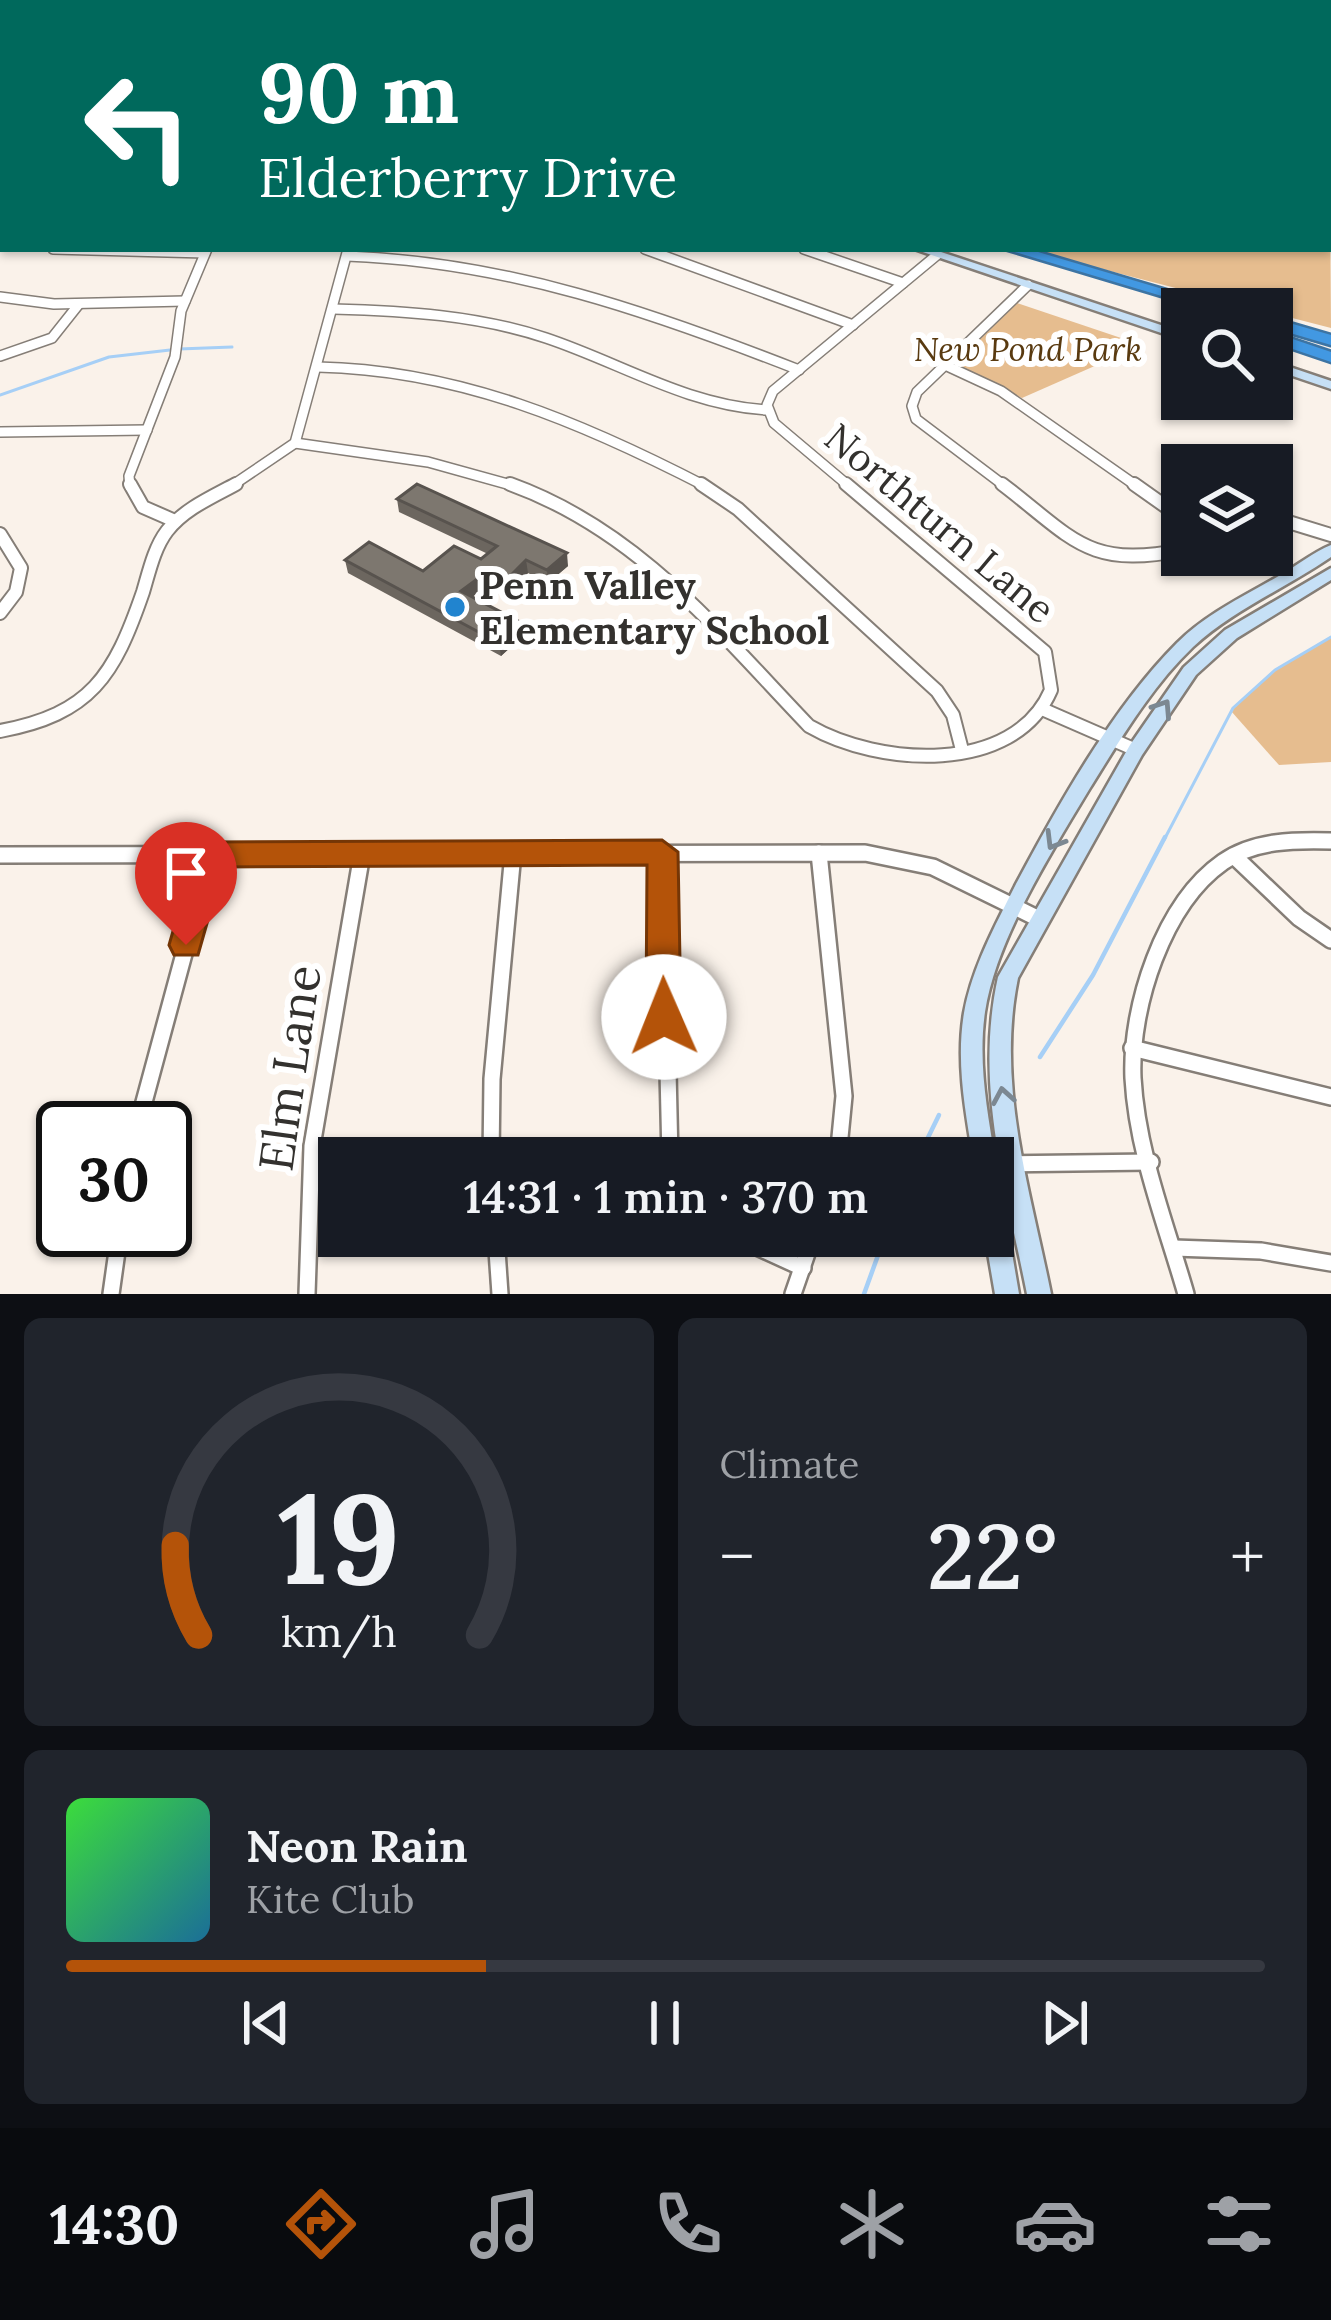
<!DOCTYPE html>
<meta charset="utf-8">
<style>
body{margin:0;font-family:Lora,serif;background:#20242c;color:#f1f3f6;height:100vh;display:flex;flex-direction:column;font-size:45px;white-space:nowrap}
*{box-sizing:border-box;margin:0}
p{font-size:39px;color:#9ea1a6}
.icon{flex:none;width:66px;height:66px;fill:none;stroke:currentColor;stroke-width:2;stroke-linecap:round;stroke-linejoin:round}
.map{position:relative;height:1294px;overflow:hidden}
.side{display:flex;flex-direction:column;gap:24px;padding:24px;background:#0d0f14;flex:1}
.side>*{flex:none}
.top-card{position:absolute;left:0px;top:0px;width:1332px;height:252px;box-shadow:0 3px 9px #0004;background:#00695c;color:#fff;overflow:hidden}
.controls{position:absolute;left:1161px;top:288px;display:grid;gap:24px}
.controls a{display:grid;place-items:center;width:132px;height:132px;border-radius:0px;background:#171b24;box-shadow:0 3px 9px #0004;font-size:60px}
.speed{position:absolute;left:36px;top:1101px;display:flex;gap:24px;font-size:60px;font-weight:700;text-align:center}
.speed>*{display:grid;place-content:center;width:156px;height:156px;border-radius:50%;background:#171b24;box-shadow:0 3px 9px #0004;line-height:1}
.speed .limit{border:6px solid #111;border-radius:18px;background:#fff;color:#111}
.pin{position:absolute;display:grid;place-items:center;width:102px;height:102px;color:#fff;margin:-123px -51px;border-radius:50% 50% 50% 0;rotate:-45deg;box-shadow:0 0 12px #0007}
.pin .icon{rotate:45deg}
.me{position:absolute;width:132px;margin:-66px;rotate:359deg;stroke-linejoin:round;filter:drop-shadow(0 0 9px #0008)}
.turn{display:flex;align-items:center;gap:42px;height:252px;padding:0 60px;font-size:54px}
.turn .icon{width:156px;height:156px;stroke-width:2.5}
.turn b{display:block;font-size:84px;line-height:102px}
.big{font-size:90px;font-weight:600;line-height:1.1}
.side .card{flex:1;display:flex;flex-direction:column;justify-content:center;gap:18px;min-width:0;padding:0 42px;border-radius:18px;background:#20242c}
.side .dial{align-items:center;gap:0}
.dial svg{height:312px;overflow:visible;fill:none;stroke:#363941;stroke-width:7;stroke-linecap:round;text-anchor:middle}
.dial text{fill:#f1f3f6;stroke:none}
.song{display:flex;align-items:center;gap:36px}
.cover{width:144px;height:144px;border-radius:18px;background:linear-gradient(135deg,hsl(120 70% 55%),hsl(200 70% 35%))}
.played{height:12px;border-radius:6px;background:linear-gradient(90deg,#b45309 35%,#363941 35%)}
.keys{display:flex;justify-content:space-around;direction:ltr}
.heat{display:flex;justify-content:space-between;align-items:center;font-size:66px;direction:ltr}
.side .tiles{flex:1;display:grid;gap:24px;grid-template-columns:1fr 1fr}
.card:last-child{grid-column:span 2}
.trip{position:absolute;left:318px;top:1137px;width:696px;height:120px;border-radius:0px;background:#171b24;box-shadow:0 3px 9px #0004;font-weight:600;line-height:120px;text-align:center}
.tab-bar{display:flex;height:192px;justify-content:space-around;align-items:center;background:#090b0e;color:#9ea1a6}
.tab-bar .icon{width:84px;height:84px}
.tab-bar .current{color:#b45309}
.tab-bar b{font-size:54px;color:#f1f3f6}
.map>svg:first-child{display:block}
</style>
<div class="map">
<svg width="1331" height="1294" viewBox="0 0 1331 1294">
<rect width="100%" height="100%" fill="#faf2ea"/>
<!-- green -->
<g fill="#e6bd8f">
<polygon points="1329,55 1331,328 1024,249 1329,249"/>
<polygon points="1017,303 1130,341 1131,350 1022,398 955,364"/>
<polygon points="1331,636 1331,762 1279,765 1231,711 1275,670"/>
</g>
<!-- water -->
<polygon fill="#a6cff6" points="166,0 945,0 173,3"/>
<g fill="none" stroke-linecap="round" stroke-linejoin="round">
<!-- stream-far1 -->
<g stroke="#a6cff6" stroke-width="3">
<polyline points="53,0 78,3"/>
<polyline points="179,349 232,347"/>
<polyline points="0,395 109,357 170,350"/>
<polyline points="1164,840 1233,708 1275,670 1331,637"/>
</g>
<!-- stream -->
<g stroke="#a6cff6" stroke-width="4.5">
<polyline points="1040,1057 1093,975 1165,837"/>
<polyline points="918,1158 939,1115"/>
<polyline points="864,1294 885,1236"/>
</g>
<!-- canal -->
<polyline stroke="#a6cff6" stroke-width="8" points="1190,0 1194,3"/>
<!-- street-far2 casing -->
<g stroke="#857e77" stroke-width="12">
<g id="street-far2">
<polyline points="53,249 205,253"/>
<polyline points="645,249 853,325"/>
<polyline points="804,249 903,283"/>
<path d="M347,256C508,262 651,312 799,370"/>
<polyline points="0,297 54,304 185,301"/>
<path d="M333,309C405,311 477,315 546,338C621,363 686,405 767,410"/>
<polyline points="0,356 52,338 79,304"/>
<polyline points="945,365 1001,391 1138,487"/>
<path d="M318,367C460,370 583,423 707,487"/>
<polyline points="0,432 147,430"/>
<polyline points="295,443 428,462 518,487"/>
<polyline points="130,487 129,476 175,357 181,311 207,249"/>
<polyline points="230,487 295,443 348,249"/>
<polyline points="850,487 774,423 767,405 773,391 937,255"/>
<polyline points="1006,487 916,419 912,406 917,392 1028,285"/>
</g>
</g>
<!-- street-far1 casing -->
<g stroke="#857e77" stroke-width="16">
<g id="street-far1">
<polyline points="130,484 143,507 175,521"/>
<path d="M510,484C638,530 718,631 809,726C878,766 1014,776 1051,690L1045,652L846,484"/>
<polyline points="701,484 738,509 937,691 953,715 962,750"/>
<path d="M1002,484C1073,538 1087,569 1182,550"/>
<polyline points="1134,484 1182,518"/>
<polyline points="1272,517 1331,535"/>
<polyline points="0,534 21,568 16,592 0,613"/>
<polyline points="1042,709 1136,750"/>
<path d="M0,731C91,714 114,676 143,592C149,572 154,548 167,531C184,509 212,497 236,484"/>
</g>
</g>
<!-- street casing -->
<g stroke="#857e77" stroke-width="20">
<g id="street">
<polyline points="663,852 670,1158"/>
<polyline points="819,853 844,1096 838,1158"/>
<polyline points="0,855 865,853 933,867 1039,919"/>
<polyline points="1234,856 1299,918 1331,940"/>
<polyline points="1132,1048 1331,1097"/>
<polyline points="137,1128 211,854"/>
<polyline points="491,1158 492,1079 513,853"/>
<polyline points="993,1164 1151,1162"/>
<polyline points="496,1236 500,1294"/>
<polyline points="733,1236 803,1268"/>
<polyline points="1174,1248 1261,1251 1331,1263"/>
<polyline points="111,1294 120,1230"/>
<polyline points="307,1294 312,1146 362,854"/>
<polyline points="793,1294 813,1236"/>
<path d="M1186,1294C1166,1224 1137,1152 1133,1078C1130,1007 1163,904 1223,862C1254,840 1295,840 1331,841"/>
</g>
</g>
<!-- secondary casing -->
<g stroke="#857e77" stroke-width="5">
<g id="secondary">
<polygon points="0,0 9,0 0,6"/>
<rect x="0" y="49" width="3" height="6"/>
<polygon points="914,249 932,249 1182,332 1182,340"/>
<polygon points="1272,361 1331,381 1331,389 1272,369"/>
<path d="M1331,545V557C1286,588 1233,610 1193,647C1151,687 1120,740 1090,788C1052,851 996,939 985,1012C978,1061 987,1110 995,1158L993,1163V1158H973C965,1110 956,1061 964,1013C972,968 995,926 1015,886C1058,805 1113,707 1177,643C1207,613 1248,594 1284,573C1299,564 1314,552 1331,545Z"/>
<path d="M1331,568V580L1237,638L1196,675L1142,755L1018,978C996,1085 1030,1189 1051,1294H1027C1006,1188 974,1086 998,977L1130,745L1184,667L1225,630Z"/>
<polygon points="993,1201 1001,1204 1005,1212 1019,1294 995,1294 985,1236 993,1236"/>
</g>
</g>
<!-- highway casing -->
<g stroke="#3d74a3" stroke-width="5">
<g id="highway">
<rect x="0" y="10" width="3" height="7"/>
<rect x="0" y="27" width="3" height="7"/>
<polygon points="1005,249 1028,249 1230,309 1205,309"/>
<polygon points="1286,322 1331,335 1331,345 1280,330 1278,327"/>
<polygon points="1272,332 1331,352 1331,362 1272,342"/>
</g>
</g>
<!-- street-far2 -->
<use href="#street-far2" stroke="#fff" stroke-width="9"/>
<!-- street-far1 -->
<use href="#street-far1" stroke="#fff" stroke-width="12"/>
<!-- street -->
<use href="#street" stroke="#fff" stroke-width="15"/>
<!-- secondary -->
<use href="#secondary" fill="#c6e0f6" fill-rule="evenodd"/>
<!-- highway -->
<use href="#highway" fill="#4298e2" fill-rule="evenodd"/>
</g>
<!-- wall -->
<polygon fill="#6c665f" points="397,499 568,566 548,583 528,573 508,593 489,584 472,597 523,636 501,656 348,573 345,560 423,571 481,559 488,554 399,512"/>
<!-- shaded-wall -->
<g fill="#58534e">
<polygon points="567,553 568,566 548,583 547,570"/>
<polygon points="526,560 528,573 508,593 506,580"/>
<polygon points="488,571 489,584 463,604 461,591"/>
<polygon points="522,623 523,636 501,656 499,643"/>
</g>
<!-- building -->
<polygon fill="#7d776f" stroke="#58534e" stroke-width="3" points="417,484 567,553 547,570 526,560 506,580 488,571 461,591 522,623 499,643 345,560 369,542 423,571 454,546 481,559 497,546 397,499"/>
<!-- one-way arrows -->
<defs><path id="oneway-chevron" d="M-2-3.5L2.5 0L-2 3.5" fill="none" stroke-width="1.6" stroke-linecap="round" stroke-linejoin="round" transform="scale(3)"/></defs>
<g stroke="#7c8892">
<use href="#oneway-chevron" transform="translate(1163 708) rotate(-57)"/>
<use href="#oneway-chevron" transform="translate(1054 841) rotate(121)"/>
<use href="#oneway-chevron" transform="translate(1003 1096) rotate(-100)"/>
</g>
<!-- route -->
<polygon fill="#b45309" stroke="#753606" stroke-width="3" points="662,840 678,852 681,1017 676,1028 664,1032 651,1028 646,1017 647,865 223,867 198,955 174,955 169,945 195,854 211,842"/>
<!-- markers -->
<circle fill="#2184cf" stroke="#fff" stroke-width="4.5" cx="455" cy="607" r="12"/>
<g text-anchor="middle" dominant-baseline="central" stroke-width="12" stroke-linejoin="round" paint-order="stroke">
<!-- far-park labels -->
<g font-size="33" font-style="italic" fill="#593a10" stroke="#fff">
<text x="1028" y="349">New Pond Park</text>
</g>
<!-- street labels -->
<g font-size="39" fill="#33312e" stroke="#fff">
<text transform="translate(940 523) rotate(40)">Northturn Lane</text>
</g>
<!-- poi labels -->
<g font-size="39" font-weight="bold" fill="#33312e" stroke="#fff" text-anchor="start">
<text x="479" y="585">Penn Valley<tspan x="479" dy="45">Elementary School</tspan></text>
</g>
<!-- near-street labels -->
<g font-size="48" fill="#33312e" stroke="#fff">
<text transform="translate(289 1068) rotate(-82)">Elm Lane</text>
</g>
</g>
</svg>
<div class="controls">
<a><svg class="icon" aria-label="search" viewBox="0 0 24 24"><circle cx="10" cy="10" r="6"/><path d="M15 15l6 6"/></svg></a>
<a><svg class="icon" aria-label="layers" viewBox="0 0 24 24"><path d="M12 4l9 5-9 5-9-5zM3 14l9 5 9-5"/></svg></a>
</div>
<div class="speed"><div class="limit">30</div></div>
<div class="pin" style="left:186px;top:945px;background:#d93025"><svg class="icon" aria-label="arrive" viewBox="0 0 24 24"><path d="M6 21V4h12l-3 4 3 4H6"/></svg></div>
<svg class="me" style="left:664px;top:1017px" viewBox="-20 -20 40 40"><circle r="19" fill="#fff"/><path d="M0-13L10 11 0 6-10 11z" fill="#b45309"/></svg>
<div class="trip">14:31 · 1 min · 370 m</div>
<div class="top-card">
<div class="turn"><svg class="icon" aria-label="left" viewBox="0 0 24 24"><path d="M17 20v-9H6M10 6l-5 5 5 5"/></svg><div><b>90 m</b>Elderberry Drive</div></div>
</div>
</div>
<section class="side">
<div class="tiles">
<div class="card dial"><svg viewBox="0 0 100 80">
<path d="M14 69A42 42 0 1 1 86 69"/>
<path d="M14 69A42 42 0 0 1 8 46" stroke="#b45309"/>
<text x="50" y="56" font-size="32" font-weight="700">19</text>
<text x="50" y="72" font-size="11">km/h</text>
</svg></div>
<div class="card"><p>Climate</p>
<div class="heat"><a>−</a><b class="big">22°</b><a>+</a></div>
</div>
<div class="card">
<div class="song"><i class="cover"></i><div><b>Neon Rain</b><p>Kite Club</p></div></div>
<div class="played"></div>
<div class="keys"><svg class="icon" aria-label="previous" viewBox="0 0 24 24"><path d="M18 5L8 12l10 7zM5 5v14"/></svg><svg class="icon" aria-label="pause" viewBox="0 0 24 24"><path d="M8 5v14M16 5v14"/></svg><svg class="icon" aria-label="next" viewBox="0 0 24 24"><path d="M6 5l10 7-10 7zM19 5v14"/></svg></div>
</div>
</div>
</section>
<nav class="tab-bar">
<b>14:30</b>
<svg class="icon current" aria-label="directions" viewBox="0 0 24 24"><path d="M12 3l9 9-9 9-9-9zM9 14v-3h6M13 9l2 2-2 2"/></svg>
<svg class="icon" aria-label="music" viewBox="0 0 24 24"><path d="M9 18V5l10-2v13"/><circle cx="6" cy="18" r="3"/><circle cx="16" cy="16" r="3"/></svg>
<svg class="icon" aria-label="phone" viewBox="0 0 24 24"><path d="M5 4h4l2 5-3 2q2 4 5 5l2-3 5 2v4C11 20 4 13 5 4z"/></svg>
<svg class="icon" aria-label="climate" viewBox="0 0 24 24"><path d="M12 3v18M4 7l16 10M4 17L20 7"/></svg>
<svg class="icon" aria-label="car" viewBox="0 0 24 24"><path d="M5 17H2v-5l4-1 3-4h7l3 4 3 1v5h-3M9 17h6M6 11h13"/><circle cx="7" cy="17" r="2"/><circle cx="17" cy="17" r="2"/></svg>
<svg class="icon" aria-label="filters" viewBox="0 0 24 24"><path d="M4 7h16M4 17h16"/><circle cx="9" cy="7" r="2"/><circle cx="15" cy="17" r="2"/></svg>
</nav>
